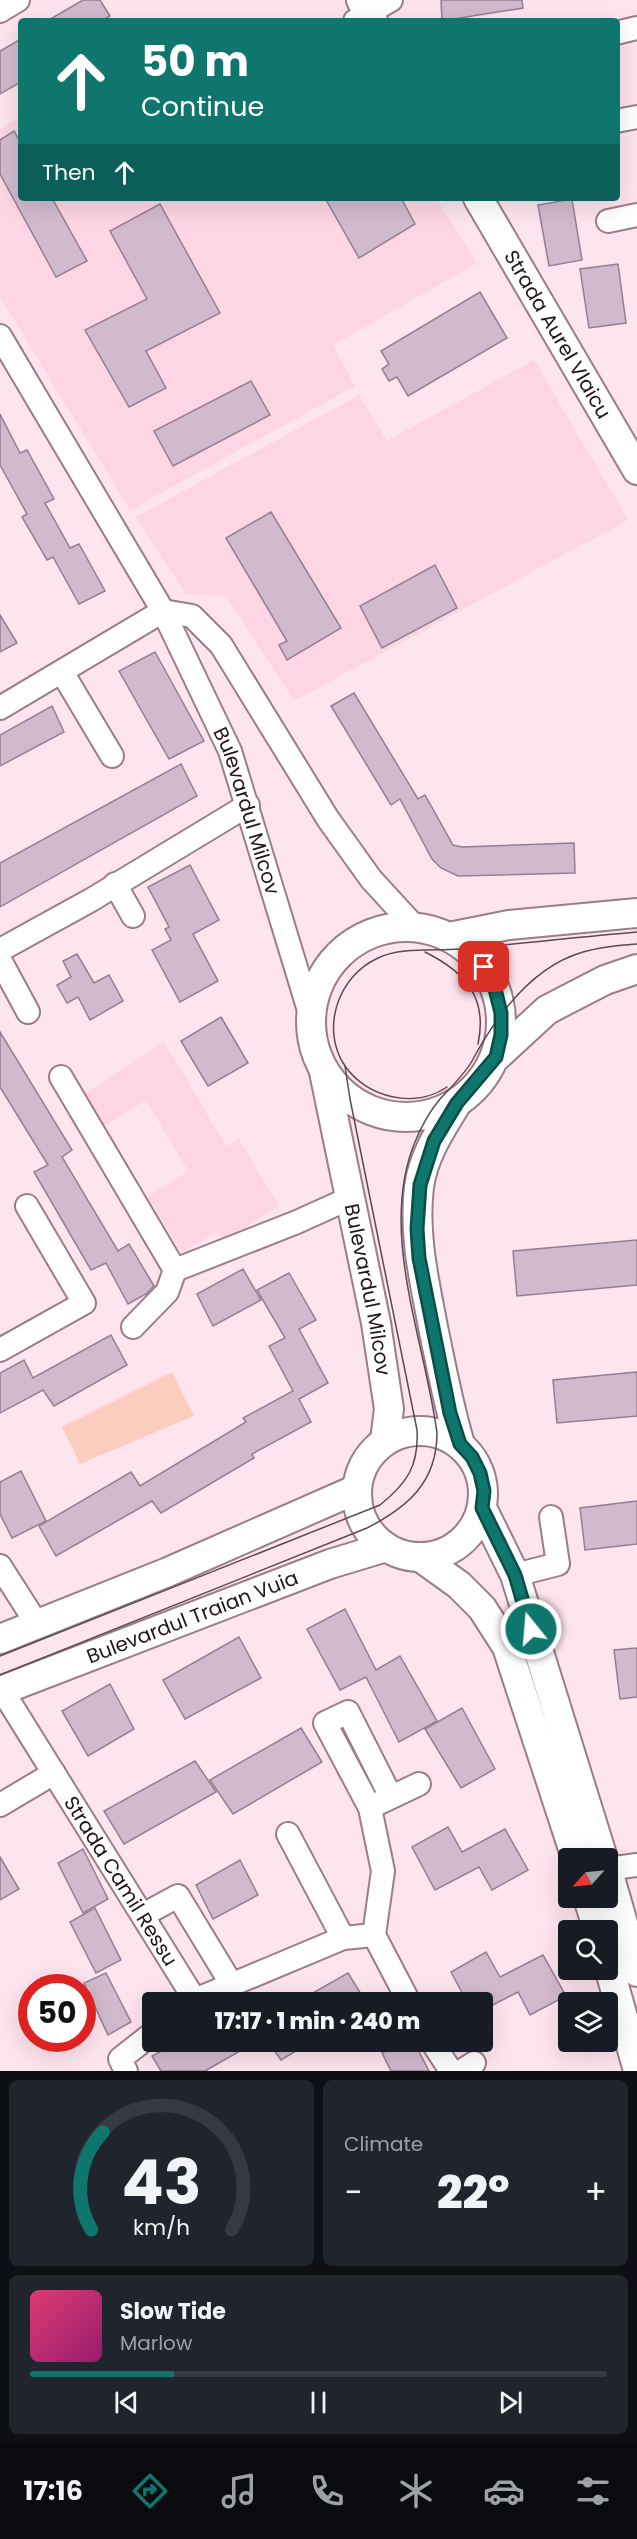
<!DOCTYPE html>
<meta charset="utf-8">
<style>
body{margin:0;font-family:Poppins,sans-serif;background:#20242c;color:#f1f3f6;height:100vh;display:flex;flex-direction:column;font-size:22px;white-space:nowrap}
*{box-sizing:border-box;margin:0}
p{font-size:20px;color:#9ea1a6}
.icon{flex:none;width:33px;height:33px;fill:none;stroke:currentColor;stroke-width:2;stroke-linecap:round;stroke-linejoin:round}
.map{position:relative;height:2071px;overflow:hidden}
.details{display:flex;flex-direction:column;gap:9px;padding:9px;background:#0d0f14;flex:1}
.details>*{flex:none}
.top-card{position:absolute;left:18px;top:18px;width:602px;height:183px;border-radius:6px;box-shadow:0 6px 24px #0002;background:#0f766e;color:#fff;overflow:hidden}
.needle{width:39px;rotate:243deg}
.fabs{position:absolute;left:558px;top:1848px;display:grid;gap:12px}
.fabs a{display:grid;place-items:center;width:60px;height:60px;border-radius:6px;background:#171b24;box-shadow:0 6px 24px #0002;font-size:30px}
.speed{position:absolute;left:18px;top:1974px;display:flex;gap:12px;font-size:30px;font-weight:700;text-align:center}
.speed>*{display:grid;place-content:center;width:78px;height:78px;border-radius:50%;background:#171b24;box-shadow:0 6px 24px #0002;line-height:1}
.speed .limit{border:9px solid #d22;background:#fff;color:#111}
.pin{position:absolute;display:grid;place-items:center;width:51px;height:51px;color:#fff;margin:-26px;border-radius:12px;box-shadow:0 3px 9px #0006}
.me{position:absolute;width:66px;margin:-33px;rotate:343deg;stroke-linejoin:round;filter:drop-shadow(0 0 4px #0008)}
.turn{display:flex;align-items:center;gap:21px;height:126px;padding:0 24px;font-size:27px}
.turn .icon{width:78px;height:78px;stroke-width:2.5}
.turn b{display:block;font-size:42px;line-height:51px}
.then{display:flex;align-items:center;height:57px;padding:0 24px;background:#0003;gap:12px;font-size:22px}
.big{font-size:45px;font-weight:800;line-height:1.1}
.details .card{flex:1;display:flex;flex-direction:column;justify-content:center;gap:9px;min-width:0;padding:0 21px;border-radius:9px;background:#20242c}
.details .dial{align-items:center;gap:0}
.dial svg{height:156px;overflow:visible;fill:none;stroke:#363941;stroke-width:7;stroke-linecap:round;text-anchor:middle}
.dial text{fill:#f1f3f6;stroke:none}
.song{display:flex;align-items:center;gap:18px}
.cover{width:72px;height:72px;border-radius:9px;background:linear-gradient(135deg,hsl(340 70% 55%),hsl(320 70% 35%))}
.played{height:6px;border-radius:3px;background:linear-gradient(90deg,#0f766e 25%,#363941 25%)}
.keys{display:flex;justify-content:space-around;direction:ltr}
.heat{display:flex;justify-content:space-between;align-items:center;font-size:33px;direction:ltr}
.details .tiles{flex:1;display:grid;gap:9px;grid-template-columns:1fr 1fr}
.card:last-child{grid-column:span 2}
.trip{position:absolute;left:142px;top:1992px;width:351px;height:60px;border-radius:6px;background:#171b24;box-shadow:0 6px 24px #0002;font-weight:800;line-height:60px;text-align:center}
.dock{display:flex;height:96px;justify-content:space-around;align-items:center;background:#090b0e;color:#9ea1a6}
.dock .icon{width:42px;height:42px}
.dock .on{color:#0f766e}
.dock b{font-size:27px;color:#f1f3f6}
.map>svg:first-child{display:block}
</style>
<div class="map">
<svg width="637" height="2071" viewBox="0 0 637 2071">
<rect width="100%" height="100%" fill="#fee4ee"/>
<!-- built -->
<g fill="#fdd5e4">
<polygon points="21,116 21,198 436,198 477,263 333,345 355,386 130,510 0,297 0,129"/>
<polygon points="534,360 628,520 294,701 226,595 186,595 136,517 359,395 387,441"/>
<polygon points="164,1042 226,1146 239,1139 279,1206 223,1241 217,1231 182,1253 148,1197 188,1171 146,1100 102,1128 81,1096"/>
</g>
<!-- green -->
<polygon fill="#fbcdbf" points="172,1372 194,1416 80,1464 62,1427"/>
<!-- building -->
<g fill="#d2bace" stroke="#947e90" stroke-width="1.5">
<polygon points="83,0 100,0 110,16 101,21 47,21"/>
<polygon points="441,0 522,0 523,8 442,21"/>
<polygon points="21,39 21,82 0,94 0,51"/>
<polygon points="14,131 21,143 21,198 52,198 87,261 56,277 0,174 0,140"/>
<polygon points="325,198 401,198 415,224 359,258"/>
<polygon points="572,199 582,260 549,266 538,205"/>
<polygon points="160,204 220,313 146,351 166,388 129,407 85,330 147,299 110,231"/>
<polygon points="618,264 626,323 589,328 580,269"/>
<polygon points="480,292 507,338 408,396 397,377 389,381 382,369 389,364 381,351"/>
<polygon points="251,381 270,415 173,466 154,431"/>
<polygon points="0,414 20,453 27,450 54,499 45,503 70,548 79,544 105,591 79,604 53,557 47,560 22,517 27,514 0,465"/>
<polygon points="271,512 341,628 287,660 279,645 287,641 226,538"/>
<polygon points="435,565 457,608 382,648 360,606"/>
<polygon points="0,615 17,643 0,652"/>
<polygon points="155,652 204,741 169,759 119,671"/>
<polygon points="354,693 418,799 425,795 453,845 462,847 574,843 575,873 458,876 441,868 432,859 400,799 391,805 331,706"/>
<polygon points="52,706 64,732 0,766 0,735"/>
<polygon points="181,764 197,796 0,907 0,863"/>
<polygon points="190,865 219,920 193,934 218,981 180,1002 152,950 171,940 165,929 169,927 148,887"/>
<polygon points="77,954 94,983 109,975 123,1001 90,1020 78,997 67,1003 57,985 71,977 63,961"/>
<polygon points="221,1017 248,1063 208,1086 181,1041"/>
<polygon points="0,1032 72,1150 62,1157 118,1251 129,1244 154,1286 146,1294 128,1304 106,1263 91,1270 34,1172 48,1165 0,1087"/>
<polygon points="637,1240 637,1285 517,1296 513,1251"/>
<polygon points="243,1269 261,1300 213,1326 197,1294"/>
<polygon points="289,1273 316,1320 299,1329 328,1383 299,1399 311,1422 252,1454 254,1458 161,1513 152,1501 56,1556 39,1526 131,1472 140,1486 246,1422 243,1418 293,1391 269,1346 285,1338 257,1290"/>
<polygon points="111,1335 127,1365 54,1406 43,1390 0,1413 0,1373 24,1360 33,1378"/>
<polygon points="637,1372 637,1416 557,1423 553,1380"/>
<polygon points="21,1471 46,1521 12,1538 0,1514 0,1482"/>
<polygon points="637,1501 637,1544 585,1550 580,1508"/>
<polygon points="345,1609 376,1670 400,1656 437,1721 399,1742 366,1677 340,1690 307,1629"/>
<polygon points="239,1637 261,1678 185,1719 163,1680"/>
<polygon points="637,1648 637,1697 620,1699 614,1650"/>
<polygon points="110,1684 134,1729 88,1756 62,1711"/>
<polygon points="462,1708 495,1769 461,1788 425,1729"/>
<polygon points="301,1728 322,1762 233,1814 210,1780"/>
<polygon points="195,1761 216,1792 124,1844 104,1811"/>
<polygon points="448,1827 462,1852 505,1829 528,1870 492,1890 479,1867 435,1890 412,1847"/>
<polygon points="83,1849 108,1899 83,1913 58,1863"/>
<polygon points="0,1857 19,1889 0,1900"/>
<polygon points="240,1860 258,1895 213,1919 196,1885"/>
<polygon points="95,1908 121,1960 96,1973 70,1922"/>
<polygon points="486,1952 500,1977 543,1955 566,1996 530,2015 518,1992 483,2010 483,2002 467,2002 451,1972"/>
<polygon points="106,1973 131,2022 108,2035 84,1983"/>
<polygon points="348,1973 366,2002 297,2002"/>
<polygon points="178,2042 256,2042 205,2071 161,2071 152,2056"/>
<polygon points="268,2042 311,2042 281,2060"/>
<polygon points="403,2042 414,2042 429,2071 391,2071 382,2053"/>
</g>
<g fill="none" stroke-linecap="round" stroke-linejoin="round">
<!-- minor casing -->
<g stroke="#9a7d88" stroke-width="26">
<g id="minor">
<polyline points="0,11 18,0"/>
<polyline points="355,21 391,0"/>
<polyline points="616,33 637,28"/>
<polyline points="616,121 637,117"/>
<polyline points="608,221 637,215"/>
<path id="s1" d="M0,336L163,611L230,751L311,1017"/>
<polyline points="163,611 192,616 221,645 328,819 371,879 415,927"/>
<polyline points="62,672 112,756"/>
<polyline points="0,708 163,611"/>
<polyline points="115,884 133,916"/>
<polyline points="0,950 91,900 248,805"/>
<polyline points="0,960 28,1012"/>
<polyline points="61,1077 175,1270 297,1222 350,1198"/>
<polyline points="133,1327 167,1292 175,1270"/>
<polyline points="0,1350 84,1303 27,1206"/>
<polyline points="0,1566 37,1624"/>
<polyline points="515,1575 558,1564 551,1517"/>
<path id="s2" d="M2,1690L195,2000L343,1938L374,1935"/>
<polyline points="391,1797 348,1712 325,1723 370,1808 383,1871 374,1935 409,2002"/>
<polyline points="379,1803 419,1784"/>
<polyline points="0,1805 54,1773"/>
<polyline points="288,1834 343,1938"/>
<polyline points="608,1869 637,1865"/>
<polyline points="143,1915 178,1896 232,1985"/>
<polyline points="432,2042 451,2071"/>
<polyline points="126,2071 120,2059 153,2033"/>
<polyline points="461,2071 474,2063"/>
</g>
</g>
<!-- major casing -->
<g stroke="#9a7d88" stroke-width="32">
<g id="major">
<polyline points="361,0 373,21"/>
<path id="s3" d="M478,198L637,470"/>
<circle cx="406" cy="1022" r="95"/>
<polyline points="449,937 509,925 637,913"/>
<polyline points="496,1057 547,1010 605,980 637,969"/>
<path id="s4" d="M324,1072L376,1323L389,1409L385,1440"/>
<path d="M457,1103C441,1129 423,1156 419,1187C413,1236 425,1284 434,1332C442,1370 449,1408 460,1444"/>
<circle cx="420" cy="1494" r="63"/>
<polyline points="482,1508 515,1575 603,1858"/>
<polyline points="420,1557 459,1585 482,1608 507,1647 576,1858"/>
<polyline points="0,1639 168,1572 357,1489"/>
<path id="s5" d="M0,1691L330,1564L386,1547"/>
<polyline points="608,1871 637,1972"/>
<polyline points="588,1898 598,1930"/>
<polyline points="608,1964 637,2067"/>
</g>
</g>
<!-- minor -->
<use href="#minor" stroke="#fff" stroke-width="22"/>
<!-- major -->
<use href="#major" stroke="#fff" stroke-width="28"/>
<!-- tram -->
<g stroke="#5a4b50" stroke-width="1.5">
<path d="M425,952C465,972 488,997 478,1044"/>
<path d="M447,1087C415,1109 367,1098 345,1066C320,1029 338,976 378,958C400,947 435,951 459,949C519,944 578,937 637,932"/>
<path d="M0,1656L380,1505C407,1483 419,1466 417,1430L350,1099L345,1066"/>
<path d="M0,1675L367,1528C408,1507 437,1482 437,1433C425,1341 378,1231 415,1142C421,1127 430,1111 440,1099C451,1087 464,1075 472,1061C496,1016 531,967 583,952C600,947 619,945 637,944"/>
</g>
</g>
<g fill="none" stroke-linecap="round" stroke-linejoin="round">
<!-- route casing -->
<g stroke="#0a4d48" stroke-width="15">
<polyline id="route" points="484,967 495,989 501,1013 501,1035 496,1057 457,1103 434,1141 420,1185 417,1229 419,1258 450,1413 460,1444 472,1457 480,1473 484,1491 482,1508 515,1575 531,1629"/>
</g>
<!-- route -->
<use href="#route" stroke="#0f766e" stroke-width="10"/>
</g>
<g text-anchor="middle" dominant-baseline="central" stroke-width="4.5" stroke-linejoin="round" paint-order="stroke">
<!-- street labels -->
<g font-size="20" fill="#201519" stroke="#fee4ee">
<text stroke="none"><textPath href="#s3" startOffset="158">Strada Aurel Vlaicu</textPath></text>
<text stroke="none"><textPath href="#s1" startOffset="537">Bulevardul Milcov</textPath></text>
<text stroke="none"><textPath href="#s4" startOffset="222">Bulevardul Milcov</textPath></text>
<text stroke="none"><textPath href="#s5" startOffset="206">Bulevardul Traian Vuia</textPath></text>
<text stroke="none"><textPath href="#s2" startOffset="225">Strada Camil Ressu</textPath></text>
</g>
</g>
</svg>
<div class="fabs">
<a><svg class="needle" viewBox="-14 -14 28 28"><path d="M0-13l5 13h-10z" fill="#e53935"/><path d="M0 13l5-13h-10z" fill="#9ea1a6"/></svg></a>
<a><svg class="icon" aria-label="search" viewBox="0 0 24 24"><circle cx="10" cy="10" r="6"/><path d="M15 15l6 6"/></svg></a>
<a><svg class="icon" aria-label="layers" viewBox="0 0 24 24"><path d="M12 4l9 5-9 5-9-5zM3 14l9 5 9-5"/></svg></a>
</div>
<div class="speed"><div class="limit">50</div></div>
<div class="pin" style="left:484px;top:967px;background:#d93025"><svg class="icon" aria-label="arrive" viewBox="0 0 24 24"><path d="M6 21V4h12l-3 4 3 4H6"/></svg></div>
<svg class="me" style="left:531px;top:1629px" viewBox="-20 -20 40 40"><circle r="17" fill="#0f766e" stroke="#fff" stroke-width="3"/><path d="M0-11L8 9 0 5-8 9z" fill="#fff"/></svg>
<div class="trip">17:17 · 1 min · 240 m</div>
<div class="top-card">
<div class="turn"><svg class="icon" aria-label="ahead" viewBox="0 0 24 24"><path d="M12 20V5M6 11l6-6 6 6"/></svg><div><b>50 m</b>Continue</div></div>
<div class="then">Then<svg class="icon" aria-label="ahead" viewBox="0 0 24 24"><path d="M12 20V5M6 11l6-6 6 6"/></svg></div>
</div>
</div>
<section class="details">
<div class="tiles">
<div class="card dial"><svg viewBox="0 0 100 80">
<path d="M14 69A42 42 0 1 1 86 69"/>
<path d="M14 69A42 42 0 0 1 20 19" stroke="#0f766e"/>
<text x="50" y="56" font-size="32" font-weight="700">43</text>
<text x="50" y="72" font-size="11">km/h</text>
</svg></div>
<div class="card"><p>Climate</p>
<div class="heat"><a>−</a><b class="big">22°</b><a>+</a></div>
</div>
<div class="card">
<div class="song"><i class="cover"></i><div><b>Slow Tide</b><p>Marlow</p></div></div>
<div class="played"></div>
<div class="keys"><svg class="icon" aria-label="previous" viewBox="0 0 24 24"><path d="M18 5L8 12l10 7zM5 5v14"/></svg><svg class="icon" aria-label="pause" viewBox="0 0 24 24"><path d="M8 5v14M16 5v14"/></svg><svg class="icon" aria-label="next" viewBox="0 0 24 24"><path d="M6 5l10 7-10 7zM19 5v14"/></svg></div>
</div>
</div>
</section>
<nav class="dock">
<b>17:16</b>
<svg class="icon on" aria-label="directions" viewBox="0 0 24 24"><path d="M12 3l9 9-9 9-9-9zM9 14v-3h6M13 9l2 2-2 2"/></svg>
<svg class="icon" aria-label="music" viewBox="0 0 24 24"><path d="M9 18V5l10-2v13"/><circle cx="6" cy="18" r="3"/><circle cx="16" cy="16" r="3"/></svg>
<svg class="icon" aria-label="phone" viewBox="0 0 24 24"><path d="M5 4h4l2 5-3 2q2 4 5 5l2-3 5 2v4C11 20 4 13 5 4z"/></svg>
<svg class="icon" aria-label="climate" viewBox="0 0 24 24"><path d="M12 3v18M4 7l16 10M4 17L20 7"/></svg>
<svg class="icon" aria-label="car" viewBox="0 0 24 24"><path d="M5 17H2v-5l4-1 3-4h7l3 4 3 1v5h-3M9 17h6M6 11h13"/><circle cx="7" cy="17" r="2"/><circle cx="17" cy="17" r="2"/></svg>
<svg class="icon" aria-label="filters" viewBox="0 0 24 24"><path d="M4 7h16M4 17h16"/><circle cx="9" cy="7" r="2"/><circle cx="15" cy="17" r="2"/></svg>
</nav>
